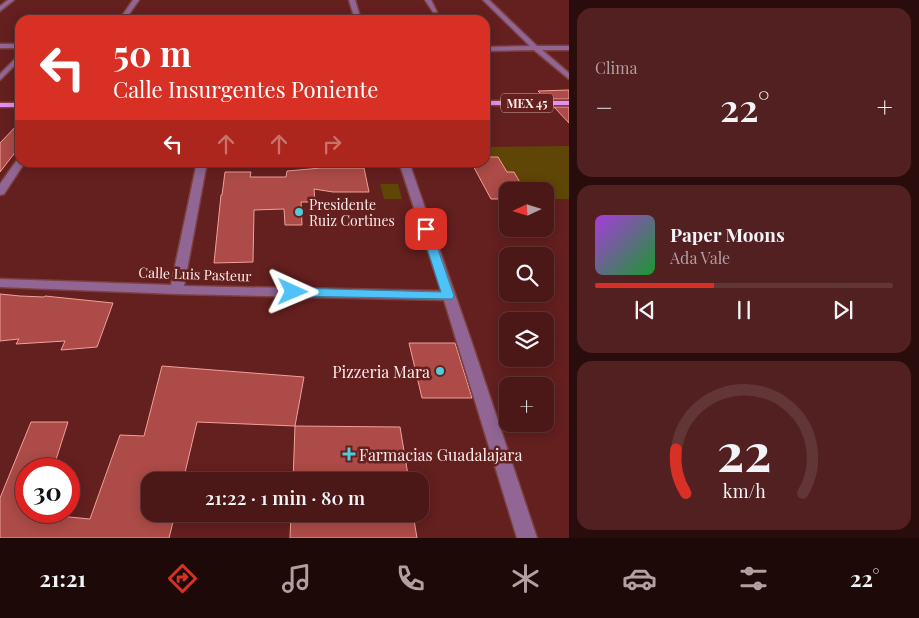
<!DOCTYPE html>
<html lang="es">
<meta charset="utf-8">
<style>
body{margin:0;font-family:"Playfair Display",serif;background:#522020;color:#f1f3f6;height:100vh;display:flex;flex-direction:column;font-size:19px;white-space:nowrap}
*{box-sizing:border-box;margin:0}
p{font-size:16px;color:#b29fa1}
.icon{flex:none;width:28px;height:28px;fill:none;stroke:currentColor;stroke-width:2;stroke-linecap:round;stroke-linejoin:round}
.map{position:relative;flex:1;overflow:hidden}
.side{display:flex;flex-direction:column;gap:8px;padding:8px;background:#290d0d;width:350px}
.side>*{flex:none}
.guide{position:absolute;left:15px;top:15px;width:475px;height:152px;border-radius:15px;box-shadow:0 2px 12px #0003,0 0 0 1px #623636;background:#d93025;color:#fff;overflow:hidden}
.needle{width:32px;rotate:266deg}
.tools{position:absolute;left:499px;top:182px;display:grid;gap:10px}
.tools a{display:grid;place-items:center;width:55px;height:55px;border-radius:10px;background:#4b1717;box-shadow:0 2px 12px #0003,0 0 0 1px #623636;font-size:25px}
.speed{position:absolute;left:15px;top:458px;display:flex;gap:10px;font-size:25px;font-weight:700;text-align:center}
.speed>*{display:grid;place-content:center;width:65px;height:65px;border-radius:50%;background:#4b1717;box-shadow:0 2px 12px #0003,0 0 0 1px #623636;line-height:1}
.speed .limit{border:8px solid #d22;background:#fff;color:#111}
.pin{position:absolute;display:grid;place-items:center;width:42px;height:42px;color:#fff;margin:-21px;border-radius:10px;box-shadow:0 2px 8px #0006}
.me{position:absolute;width:55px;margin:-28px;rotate:91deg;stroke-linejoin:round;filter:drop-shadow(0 0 4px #0008)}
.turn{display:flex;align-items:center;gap:18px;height:105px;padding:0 15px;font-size:22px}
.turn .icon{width:65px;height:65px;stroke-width:2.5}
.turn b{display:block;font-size:35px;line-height:42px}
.lanes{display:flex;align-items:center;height:48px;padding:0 15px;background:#0003;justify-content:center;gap:25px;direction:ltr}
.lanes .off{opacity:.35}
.big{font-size:38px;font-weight:600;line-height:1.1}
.side .tile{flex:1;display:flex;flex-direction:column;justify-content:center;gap:8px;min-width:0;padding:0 18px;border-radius:15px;background:#522020}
.side .dial{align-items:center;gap:0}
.dial svg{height:130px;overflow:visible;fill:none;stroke:#623636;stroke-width:7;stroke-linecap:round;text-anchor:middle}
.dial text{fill:#f1f3f6;stroke:none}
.song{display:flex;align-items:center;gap:15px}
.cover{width:60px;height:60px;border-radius:8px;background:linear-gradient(135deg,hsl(280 70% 55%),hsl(130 70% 35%))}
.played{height:5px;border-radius:2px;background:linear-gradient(90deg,#d93025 40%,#623636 40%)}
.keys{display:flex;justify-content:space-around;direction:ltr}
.heat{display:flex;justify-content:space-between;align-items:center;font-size:28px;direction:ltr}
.trip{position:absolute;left:141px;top:472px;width:288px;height:50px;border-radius:15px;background:#4b1717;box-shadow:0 2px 12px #0003,0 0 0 1px #623636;font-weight:600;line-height:50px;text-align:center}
.menu{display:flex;height:80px;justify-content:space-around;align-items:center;background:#1e0909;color:#b29fa1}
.menu .icon{width:35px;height:35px}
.menu .selected{color:#d93025}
.menu b{font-size:22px;color:#f1f3f6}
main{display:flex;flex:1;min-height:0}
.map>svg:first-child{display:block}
</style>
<main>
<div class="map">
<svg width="569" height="538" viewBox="0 0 569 538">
<rect width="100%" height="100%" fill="#641f1f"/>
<!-- green -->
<g fill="#5f4606">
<polygon points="569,146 569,199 545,199 545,191 525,191 514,172 507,172 498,157 485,157 485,147"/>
<polygon points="380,184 398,184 402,199 384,199"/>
</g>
<!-- building -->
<g fill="#ac4b47" stroke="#f2a09a">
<polygon points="569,90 569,99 546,99 538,91"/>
<polygon points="554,107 569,107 569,123"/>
<polygon points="20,122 20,146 0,172 0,143"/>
<polygon points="485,157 498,157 507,172 514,172 525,191 508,191 508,199 491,199 471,162 485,162"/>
<polygon points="321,168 364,168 369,192 333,192 314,189 315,202 301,202 302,225 285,225 284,209 254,210 253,262 214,263 221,195 222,195 225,172 251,172 250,177 286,177 287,171"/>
<polygon points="0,294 20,296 44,297 45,296 113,303 97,347 61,350 65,341 16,344 19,339 0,341"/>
<polygon points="409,343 455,343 472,398 422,398"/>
<polygon points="162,366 304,377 295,426 197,422 183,481 150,481 150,514 175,514 169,538 0,538 0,498 31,422 68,422 53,469 26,469 26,511 39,511 38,514 90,519 120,435 144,436"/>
<polygon points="295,426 400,427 409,481 293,481"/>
<polygon points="291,514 413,514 417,538 290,538"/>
</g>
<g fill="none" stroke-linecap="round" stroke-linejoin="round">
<!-- minor casing -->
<g stroke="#7c403f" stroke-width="3">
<g id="minor">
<polygon points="8,0 14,0 0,11 0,6"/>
<polygon points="133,0 139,0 125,20 119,20"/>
<polygon points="349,0 355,0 361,20 355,20"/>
<polygon points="425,0 431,0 437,12 433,12"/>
<polygon points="483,0 489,0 537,46 569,46 569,50 542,50 569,73 569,79 534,50 485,51 485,47 530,46"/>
<rect x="0" y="44" width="20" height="4"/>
<polygon points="20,54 20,60 0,80 0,74"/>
<polygon points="20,159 20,162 25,162 4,194 0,195 0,184 17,160"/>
<polygon points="197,162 207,162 184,286 441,291 399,162 409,162 472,343 537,538 517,538 444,300 177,294 0,287 0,279 171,285"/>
</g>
</g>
<!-- primary casing -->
<g stroke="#7c403f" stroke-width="3">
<g id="primary">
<rect x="485" y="101" width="84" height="4"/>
<rect x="0" y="103" width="20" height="4"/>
</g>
</g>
<!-- minor -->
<use href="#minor" fill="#916694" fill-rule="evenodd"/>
<!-- primary -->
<use href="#primary" fill="#e68eed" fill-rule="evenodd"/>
</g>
<!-- route -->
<polygon fill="#4fc3f7" stroke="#337fa1" points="426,226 431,229 454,296 452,299 293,296 287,292 293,288 441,292 421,229"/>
<!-- markers -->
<g fill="#52cbd8" stroke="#641f1f" stroke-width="2">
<circle cx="299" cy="212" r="5"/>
<circle cx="440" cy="371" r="5"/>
<path d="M346.5 446.5h5v5h5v5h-5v5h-5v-5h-5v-5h5z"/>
</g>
<g text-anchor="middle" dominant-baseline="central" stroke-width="5" stroke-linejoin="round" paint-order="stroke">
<!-- shield labels -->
<rect fill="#641f1f" stroke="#cfaeac" stroke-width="1" x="501" y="93.5" width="52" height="19" rx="4"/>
<g font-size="12" font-weight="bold" fill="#fdebe9">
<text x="527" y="103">MEX 45</text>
</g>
<!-- poi labels -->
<g font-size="14" fill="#fdebe9" stroke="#641f1f" text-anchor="start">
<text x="309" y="204">Presidente<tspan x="309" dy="16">Ruiz Cortines</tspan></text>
</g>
<!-- street labels -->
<g font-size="14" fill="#fdebe9" stroke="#641f1f">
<text transform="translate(195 274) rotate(2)">Calle Luis Pasteur</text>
</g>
<!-- near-poi labels -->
<g font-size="16" fill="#fdebe9" stroke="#641f1f" text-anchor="end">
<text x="430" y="371">Pizzeria Mara</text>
<text x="359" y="454" text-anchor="start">Farmacias Guadalajara</text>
</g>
</g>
</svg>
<div class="tools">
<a><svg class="needle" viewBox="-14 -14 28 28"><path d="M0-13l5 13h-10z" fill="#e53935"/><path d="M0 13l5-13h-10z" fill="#b29fa1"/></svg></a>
<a><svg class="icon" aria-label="search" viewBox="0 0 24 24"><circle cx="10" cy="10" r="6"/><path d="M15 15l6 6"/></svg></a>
<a><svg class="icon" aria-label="layers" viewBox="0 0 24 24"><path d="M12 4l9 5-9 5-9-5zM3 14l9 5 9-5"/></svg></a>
<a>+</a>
</div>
<div class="speed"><div class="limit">30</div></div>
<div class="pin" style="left:426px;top:229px;background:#d93025"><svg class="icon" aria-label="arrive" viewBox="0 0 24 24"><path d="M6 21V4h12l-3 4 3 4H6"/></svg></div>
<svg class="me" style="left:293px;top:292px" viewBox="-20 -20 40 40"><path d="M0-17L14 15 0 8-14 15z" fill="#4fc3f7" stroke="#fff" stroke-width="4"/></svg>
<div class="trip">21:22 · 1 min · 80 m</div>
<div class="guide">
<div class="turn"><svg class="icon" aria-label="left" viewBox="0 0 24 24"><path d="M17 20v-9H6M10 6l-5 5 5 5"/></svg><div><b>50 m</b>Calle Insurgentes Poniente</div></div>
<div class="lanes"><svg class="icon" aria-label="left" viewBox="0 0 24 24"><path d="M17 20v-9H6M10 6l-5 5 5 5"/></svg><svg class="icon off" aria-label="ahead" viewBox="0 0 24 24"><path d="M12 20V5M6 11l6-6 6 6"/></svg><svg class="icon off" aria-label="ahead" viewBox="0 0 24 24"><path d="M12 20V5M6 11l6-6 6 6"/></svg><svg class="icon off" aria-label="right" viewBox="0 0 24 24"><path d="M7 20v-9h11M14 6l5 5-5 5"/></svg></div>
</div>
</div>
<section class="side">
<div class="tile"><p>Clima</p>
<div class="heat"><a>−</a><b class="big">22°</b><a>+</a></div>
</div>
<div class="tile">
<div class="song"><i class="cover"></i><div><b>Paper Moons</b><p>Ada Vale</p></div></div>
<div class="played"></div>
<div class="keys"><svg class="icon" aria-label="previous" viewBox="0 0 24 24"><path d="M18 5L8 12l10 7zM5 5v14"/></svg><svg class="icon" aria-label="pause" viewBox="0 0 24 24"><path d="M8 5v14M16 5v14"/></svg><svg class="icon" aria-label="next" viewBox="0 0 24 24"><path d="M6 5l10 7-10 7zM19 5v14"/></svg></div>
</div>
<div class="tile dial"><svg viewBox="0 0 100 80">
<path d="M14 69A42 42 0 1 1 86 69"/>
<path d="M14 69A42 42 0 0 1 8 42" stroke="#d93025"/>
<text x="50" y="56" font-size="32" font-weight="700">22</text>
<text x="50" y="72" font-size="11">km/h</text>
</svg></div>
</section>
</main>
<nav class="menu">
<b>21:21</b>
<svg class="icon selected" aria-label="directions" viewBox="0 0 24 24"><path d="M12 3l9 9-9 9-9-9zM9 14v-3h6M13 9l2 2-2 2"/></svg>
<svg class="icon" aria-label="music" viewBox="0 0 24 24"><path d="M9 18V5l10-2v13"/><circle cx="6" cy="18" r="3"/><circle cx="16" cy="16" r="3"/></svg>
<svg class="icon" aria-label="phone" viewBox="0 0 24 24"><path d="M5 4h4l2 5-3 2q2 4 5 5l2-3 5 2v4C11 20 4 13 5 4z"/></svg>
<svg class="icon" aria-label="climate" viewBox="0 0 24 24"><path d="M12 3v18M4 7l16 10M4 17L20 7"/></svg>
<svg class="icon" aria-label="car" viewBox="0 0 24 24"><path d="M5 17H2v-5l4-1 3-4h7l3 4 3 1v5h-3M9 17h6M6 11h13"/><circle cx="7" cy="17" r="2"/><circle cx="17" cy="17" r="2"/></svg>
<svg class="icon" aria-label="filters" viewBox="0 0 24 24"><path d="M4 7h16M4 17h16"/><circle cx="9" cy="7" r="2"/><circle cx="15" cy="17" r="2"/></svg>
<b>22°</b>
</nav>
